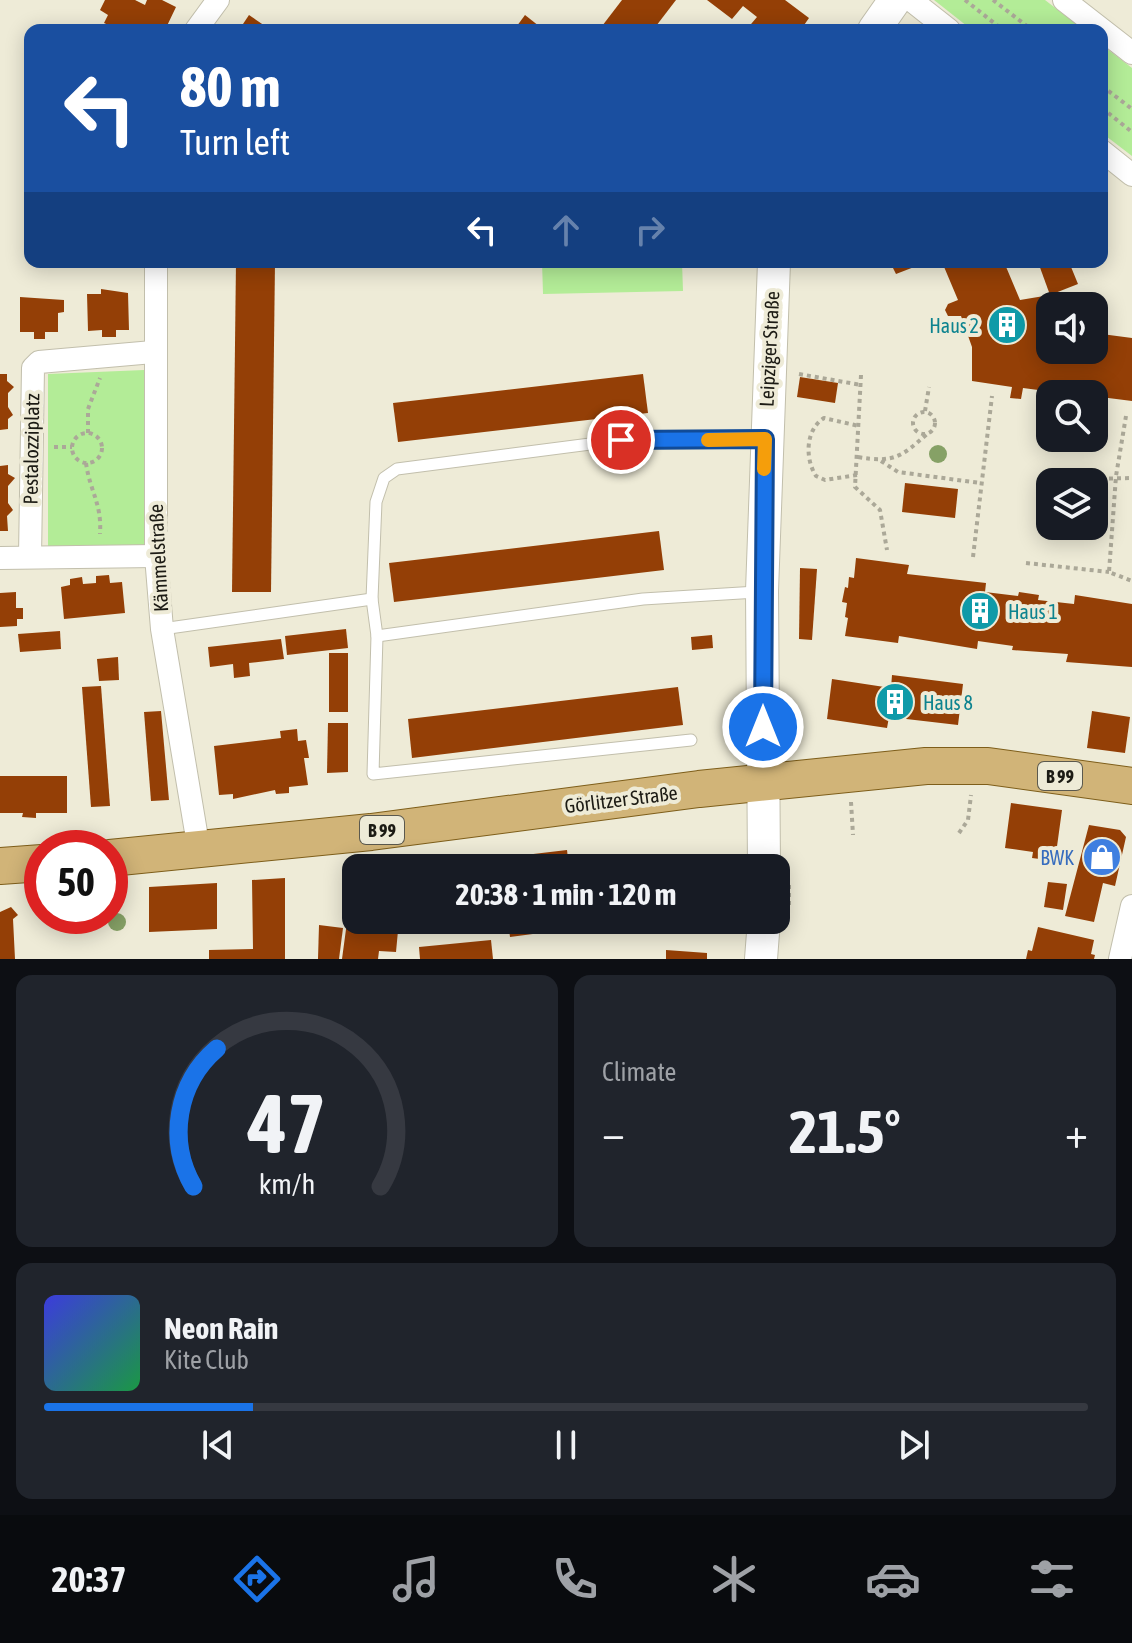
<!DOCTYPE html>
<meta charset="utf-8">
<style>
body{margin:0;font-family:"Asap Condensed",sans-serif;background:#20242c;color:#f1f3f6;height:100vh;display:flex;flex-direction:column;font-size:30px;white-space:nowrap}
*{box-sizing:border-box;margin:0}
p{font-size:26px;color:#9ea1a6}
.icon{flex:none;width:44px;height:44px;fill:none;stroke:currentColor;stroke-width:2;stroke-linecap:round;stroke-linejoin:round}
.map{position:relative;height:959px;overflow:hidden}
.drawer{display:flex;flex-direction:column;gap:16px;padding:16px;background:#0d0f14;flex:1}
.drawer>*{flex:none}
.banner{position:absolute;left:24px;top:24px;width:1084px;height:244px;border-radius:16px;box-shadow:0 4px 20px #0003;background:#1a4fa0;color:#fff;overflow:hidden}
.tools{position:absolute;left:1036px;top:292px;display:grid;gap:16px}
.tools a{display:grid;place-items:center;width:72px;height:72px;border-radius:16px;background:#171b24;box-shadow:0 4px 20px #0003;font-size:40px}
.speed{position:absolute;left:24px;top:830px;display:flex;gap:16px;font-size:40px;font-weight:700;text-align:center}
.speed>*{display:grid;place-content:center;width:104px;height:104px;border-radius:50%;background:#171b24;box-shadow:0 4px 20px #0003;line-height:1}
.speed .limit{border:12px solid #d22;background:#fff;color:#111}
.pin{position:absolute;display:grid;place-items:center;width:68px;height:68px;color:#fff;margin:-34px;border:4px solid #fff;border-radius:50%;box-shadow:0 2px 8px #0007}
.me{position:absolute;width:88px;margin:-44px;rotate:0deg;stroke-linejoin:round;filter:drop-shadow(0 0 6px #0008)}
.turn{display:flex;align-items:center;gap:28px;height:168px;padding:0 24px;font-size:36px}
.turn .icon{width:104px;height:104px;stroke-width:2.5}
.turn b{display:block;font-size:56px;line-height:68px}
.lanes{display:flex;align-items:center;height:76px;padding:0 24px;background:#0003;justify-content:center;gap:40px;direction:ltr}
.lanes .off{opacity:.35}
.big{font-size:60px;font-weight:700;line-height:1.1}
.drawer .card{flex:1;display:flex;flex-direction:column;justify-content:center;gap:12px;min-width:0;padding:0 28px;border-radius:16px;background:#20242c}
.drawer .dial{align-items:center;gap:0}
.dial svg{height:208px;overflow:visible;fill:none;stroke:#363941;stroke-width:7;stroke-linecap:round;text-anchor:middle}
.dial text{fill:#f1f3f6;stroke:none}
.song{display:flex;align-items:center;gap:24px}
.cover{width:96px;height:96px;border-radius:12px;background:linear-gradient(135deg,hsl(240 70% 55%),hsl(140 70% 35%))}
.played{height:8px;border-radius:4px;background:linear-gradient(90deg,#1a73e8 20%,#363941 20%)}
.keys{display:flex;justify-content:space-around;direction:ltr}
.heat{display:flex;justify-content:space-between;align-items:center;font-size:44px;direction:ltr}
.drawer .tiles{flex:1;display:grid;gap:16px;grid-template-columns:1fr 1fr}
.card:last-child{grid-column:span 2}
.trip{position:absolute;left:342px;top:854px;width:448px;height:80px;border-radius:16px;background:#171b24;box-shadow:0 4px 20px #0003;font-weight:700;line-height:80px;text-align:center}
.tabs{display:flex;height:128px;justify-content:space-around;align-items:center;background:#090b0e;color:#9ea1a6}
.tabs .icon{width:56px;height:56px}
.tabs .active{color:#1a73e8}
.tabs b{font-size:36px;color:#f1f3f6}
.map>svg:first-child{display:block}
</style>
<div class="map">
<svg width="1132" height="959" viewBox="0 0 1132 959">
<rect width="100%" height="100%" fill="#eeebd7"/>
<!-- green -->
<g fill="#b3ec97">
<polygon points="934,0 1045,0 1084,30 972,30"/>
<polygon points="1102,45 1132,68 1132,156 1102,133"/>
<polygon points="542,262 682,262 683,291 543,294"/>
<polygon points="144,370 150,547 48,552 48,374"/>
</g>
<!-- building -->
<g fill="#943f06">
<polygon points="105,0 135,0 145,5 147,0 162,0 176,7 165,30 119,30 104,23 108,15 100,10"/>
<polygon points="622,0 676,0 653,30 599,30"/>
<polygon points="707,0 785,0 809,18 802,28 804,30 746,30 757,17 743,6 732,19"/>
<polygon points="249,15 271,30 239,30"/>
<polygon points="525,15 544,30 514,30"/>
<polygon points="236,262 275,262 271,592 232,592"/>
<polygon points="890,262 927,262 896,274"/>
<polygon points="942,262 1004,262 1020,300 1050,295 1050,350 1094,350 1094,333 1132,338 1132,401 1061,392 1050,394 1050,404 1044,403 1046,391 1023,388 1021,399 1010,398 1012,387 972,381 972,347 961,316 948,316 945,310 948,304 958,300"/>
<polygon points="1038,262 1069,262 1078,284 1050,295"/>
<polygon points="101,289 128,293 129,330 116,330 116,337 102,337 102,330 88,331 87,294 101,294"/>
<polygon points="20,297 64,300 64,312 58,313 58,332 45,332 45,339 34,339 34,332 20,332"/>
<polygon points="0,374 7,374 7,381 14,387 8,393 8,407 13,415 8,419 8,429 0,430"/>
<polygon points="643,374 648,413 398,442 393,403"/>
<polygon points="800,377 838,383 835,403 797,397"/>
<polygon points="8,465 8,474 15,478 8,486 8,503 13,510 7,516 8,531 0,531 0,466"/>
<polygon points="905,483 958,489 955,518 902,512"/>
<polygon points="659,531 664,570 394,602 389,563"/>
<polygon points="856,558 909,565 907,574 986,583 985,592 1018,596 1019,592 1039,595 1038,600 1074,604 1075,595 1132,604 1132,667 1066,662 1068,654 1012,650 1013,646 978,641 977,649 899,636 898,643 845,636 848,618 845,617 847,603 842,602 845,587 848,588 849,577 854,578"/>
<polygon points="800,568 817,569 812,640 799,639"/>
<polygon points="109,575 110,583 122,582 125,613 64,619 61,587 70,585 70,579 82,577 83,584 96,583 96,576"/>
<polygon points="16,592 16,608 23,608 23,619 17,619 17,626 0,627 0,593"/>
<polygon points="346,629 348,648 287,655 285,636"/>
<polygon points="60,631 61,649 20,652 18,634"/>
<polygon points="712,635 713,648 692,650 691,637"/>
<polygon points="281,639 284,659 249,663 250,676 234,678 233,664 210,667 208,647"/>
<rect x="329" y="653" width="19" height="59"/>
<polygon points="118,657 119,680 99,681 97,659"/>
<polygon points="892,675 963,684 958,725 889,717 887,728 827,719 832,679 891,688"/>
<polygon points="101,686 110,806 91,807 82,687"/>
<polygon points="678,687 683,725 412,758 408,719"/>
<polygon points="161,711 169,800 151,801 144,712"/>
<polygon points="1092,711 1130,717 1125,753 1087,748"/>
<polygon points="328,723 348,723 348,772 327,773"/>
<polygon points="297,729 298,741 306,740 309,758 304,758 308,785 289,787 289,793 276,794 275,790 233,799 233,794 219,795 214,746 281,738 280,731"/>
<polygon points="0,776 67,776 67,813 36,813 36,818 22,817 23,813 0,813"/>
<polygon points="1011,803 1062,810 1055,861 1032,858 1033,852 1005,848"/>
<polygon points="1089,825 1120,830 1126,837 1115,886 1103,883 1094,922 1065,916"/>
<polygon points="567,850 569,868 501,868 500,858"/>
<polygon points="354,870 356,920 399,920 396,952 379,951 378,959 342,959"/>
<polygon points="285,878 285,959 209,959 209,950 253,949 252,880"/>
<polygon points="1048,882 1067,884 1063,910 1044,907"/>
<polygon points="217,883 217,929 149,932 149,887"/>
<polygon points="11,907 18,915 13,919 15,959 0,959 0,912"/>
<polygon points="508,920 547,920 548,932 510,937"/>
<polygon points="611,920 693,920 693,922 612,928"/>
<polygon points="319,925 343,928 339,959 318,959"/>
<polygon points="1038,927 1094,940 1091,954 1095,955 1094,959 1026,959 1028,950 1032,951"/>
<polygon points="491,940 493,959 420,959 419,947"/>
<polygon points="666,950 707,953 707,959 666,959"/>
</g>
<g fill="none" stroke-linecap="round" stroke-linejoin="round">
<!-- lane casing -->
<g stroke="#c2bfac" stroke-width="13">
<g id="lane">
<polyline points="162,629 372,599"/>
<polyline points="377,636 643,599 757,592"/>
<polyline points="691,740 373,774 377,636 372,599 376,502 384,478 397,469 621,440 765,439"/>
</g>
</g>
<!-- street casing -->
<g stroke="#c2bfac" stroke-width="24">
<g id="street">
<polyline points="911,0 949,30"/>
<polyline points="1064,0 1132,53"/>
<polyline points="196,30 218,0"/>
<polyline points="1102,151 1132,175"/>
<polyline points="156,262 156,556 162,629 199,850"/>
<polyline points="30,557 33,368 39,362 153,352"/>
<polyline points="0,558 156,556"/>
<polyline points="1120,959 1132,906"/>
</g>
</g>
<!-- secondary casing -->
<g stroke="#c2bfac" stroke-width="34">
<g id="secondary">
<polyline points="874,30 895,0"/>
<polyline points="764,868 762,591 774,262"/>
<polyline points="761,959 764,920"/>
</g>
</g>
<!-- primary casing -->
<g stroke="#7e5e1a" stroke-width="38">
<g id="primary">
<polyline points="110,858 371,832 699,789 926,766 988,766 1132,786"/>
<polyline points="0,866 42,863"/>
</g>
</g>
<!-- path -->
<g stroke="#aba898" stroke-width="4" stroke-dasharray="4 4" stroke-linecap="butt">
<polyline points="965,0 1003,30"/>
<polyline points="993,0 1032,30"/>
<polyline points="1102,86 1132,109"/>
<polyline points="1102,108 1132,132"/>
<polyline points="799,374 861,385"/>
<polyline points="861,375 855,487 880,510 887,550"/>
<polyline points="925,411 929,387"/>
<circle cx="924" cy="423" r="11"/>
<polyline points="1126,416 1116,476 1109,572 1132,581"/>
<circle cx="87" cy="448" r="15"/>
<polyline points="88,433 88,409 100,378"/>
<polyline points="54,447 72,447"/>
<path d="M858,457C894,463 901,457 927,434"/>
<polyline points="881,461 898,472 980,483"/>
<path d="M86,463C90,492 102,503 100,534"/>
<path d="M857,475L825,480L816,476C805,459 805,430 824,418L859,426"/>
<polyline points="1037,480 1132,478"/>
<polyline points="973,557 992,396"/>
<polyline points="1026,563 1109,572"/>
<polyline points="851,802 853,835"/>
<polyline points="959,833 968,820 971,795"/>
<polyline points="789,905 789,881"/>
</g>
<!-- lane -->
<use href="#lane" stroke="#fff" stroke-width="11"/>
<!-- street -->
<use href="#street" stroke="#fff" stroke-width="22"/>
<!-- secondary -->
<use href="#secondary" stroke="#fff" stroke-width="32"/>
<!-- primary -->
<use href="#primary" stroke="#d1b478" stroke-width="36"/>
</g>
<!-- trees -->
<g fill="#86a166">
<circle cx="938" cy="454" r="9"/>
<circle cx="117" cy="922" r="9"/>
</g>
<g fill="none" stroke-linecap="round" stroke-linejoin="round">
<!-- route casing -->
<g stroke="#114b97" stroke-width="20">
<polyline id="route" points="621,440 765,439 763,727"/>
</g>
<!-- route -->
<use href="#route" stroke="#1a73e8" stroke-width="14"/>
<!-- slow -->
<polyline stroke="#f59e0b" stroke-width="14" points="708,440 765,439 764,469"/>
</g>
<!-- icons -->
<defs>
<g id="building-disc" transform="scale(2)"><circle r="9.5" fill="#0f9aa8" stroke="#eeebd7"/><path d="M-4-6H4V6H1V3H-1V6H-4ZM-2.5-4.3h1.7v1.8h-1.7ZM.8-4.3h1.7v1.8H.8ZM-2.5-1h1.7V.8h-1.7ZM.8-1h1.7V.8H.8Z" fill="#fff"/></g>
<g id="shop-disc" transform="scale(2)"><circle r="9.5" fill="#3f7fe0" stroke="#eeebd7"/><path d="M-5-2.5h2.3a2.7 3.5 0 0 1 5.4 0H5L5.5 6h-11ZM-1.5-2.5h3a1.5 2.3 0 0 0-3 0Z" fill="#fff"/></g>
</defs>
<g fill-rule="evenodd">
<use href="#building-disc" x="1007" y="325"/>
<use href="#building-disc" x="980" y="611"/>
<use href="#building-disc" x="895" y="702"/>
<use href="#shop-disc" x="1102" y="857"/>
</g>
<g text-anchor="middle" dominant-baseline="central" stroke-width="8" stroke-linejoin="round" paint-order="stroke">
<!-- shield labels -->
<g fill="#eeebd7" stroke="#5b594e" stroke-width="2">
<rect x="1038" y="762" width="44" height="28" rx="6"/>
<rect x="360" y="816" width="44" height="28" rx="6"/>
</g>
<g font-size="18" font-weight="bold" fill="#1c1b14">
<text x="1060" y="776">B 99</text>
<text x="382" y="830">B 99</text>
</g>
<!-- culture labels -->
<g font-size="20" fill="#0d838f" stroke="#eeebd7" text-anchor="start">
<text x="979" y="325" text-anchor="end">Haus 2</text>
<text x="1008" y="611">Haus 1</text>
<text x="923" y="702">Haus 8</text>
</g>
<!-- street labels -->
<g font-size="20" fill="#1c1b14" stroke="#eeebd7">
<text transform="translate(769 349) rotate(-87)">Leipziger Straße</text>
<text transform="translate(31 449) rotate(-89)">Pestalozziplatz</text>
<text transform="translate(158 558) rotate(-93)">Kämmelstraße</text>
<text transform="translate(621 799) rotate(-7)">Görlitzer Straße</text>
</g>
<!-- shop labels -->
<g font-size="20" fill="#366cbe" stroke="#eeebd7" text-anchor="end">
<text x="1074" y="857">BWK</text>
</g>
</g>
</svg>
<div class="tools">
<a><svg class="icon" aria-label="sound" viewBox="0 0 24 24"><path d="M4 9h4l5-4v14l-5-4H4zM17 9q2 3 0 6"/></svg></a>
<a><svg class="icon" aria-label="search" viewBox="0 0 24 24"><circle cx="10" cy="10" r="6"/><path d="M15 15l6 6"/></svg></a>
<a><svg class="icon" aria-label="layers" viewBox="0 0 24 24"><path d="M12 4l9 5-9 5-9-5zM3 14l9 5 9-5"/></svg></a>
</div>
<div class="speed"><div class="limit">50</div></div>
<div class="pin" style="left:621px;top:440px;background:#d93025"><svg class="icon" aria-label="arrive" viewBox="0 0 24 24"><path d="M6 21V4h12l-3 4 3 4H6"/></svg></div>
<svg class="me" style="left:763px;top:727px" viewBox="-20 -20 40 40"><circle r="17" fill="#1a73e8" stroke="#fff" stroke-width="3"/><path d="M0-11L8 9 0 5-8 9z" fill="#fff"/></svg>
<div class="trip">20:38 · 1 min · 120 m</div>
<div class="banner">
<div class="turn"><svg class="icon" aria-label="left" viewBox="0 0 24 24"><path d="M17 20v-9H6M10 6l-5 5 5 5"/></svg><div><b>80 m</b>Turn left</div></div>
<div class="lanes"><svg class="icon" aria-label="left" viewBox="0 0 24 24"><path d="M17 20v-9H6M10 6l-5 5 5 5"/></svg><svg class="icon off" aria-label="ahead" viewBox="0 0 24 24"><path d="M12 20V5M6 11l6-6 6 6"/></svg><svg class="icon off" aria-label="right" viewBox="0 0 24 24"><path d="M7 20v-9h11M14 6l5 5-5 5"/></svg></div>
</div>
</div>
<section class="drawer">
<div class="tiles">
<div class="card dial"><svg viewBox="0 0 100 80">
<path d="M14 69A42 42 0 1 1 86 69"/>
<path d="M14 69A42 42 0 0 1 23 16" stroke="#1a73e8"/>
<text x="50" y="56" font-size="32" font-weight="700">47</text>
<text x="50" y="72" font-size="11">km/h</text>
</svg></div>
<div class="card"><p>Climate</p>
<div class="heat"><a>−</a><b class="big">21.5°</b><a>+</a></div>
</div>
<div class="card">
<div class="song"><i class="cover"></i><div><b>Neon Rain</b><p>Kite Club</p></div></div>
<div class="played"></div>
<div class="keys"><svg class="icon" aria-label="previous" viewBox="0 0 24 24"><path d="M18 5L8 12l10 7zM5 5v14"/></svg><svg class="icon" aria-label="pause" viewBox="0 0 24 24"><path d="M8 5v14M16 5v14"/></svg><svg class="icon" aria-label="next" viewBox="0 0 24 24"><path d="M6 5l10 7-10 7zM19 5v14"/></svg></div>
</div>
</div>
</section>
<nav class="tabs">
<b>20:37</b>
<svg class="icon active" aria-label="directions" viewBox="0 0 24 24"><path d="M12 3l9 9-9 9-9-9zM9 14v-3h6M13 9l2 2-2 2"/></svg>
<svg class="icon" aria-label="music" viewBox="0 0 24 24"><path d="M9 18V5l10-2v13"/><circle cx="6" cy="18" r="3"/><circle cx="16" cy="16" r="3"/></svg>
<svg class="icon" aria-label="phone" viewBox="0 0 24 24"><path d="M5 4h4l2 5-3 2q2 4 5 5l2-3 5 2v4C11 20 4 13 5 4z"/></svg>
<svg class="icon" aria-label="climate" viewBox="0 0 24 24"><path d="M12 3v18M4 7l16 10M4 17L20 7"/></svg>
<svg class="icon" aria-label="car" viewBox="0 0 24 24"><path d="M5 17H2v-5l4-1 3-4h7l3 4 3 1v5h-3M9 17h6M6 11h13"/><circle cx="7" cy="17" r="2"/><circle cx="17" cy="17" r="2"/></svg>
<svg class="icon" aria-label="filters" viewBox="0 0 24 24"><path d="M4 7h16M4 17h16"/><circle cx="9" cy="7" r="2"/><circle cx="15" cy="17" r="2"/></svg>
</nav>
